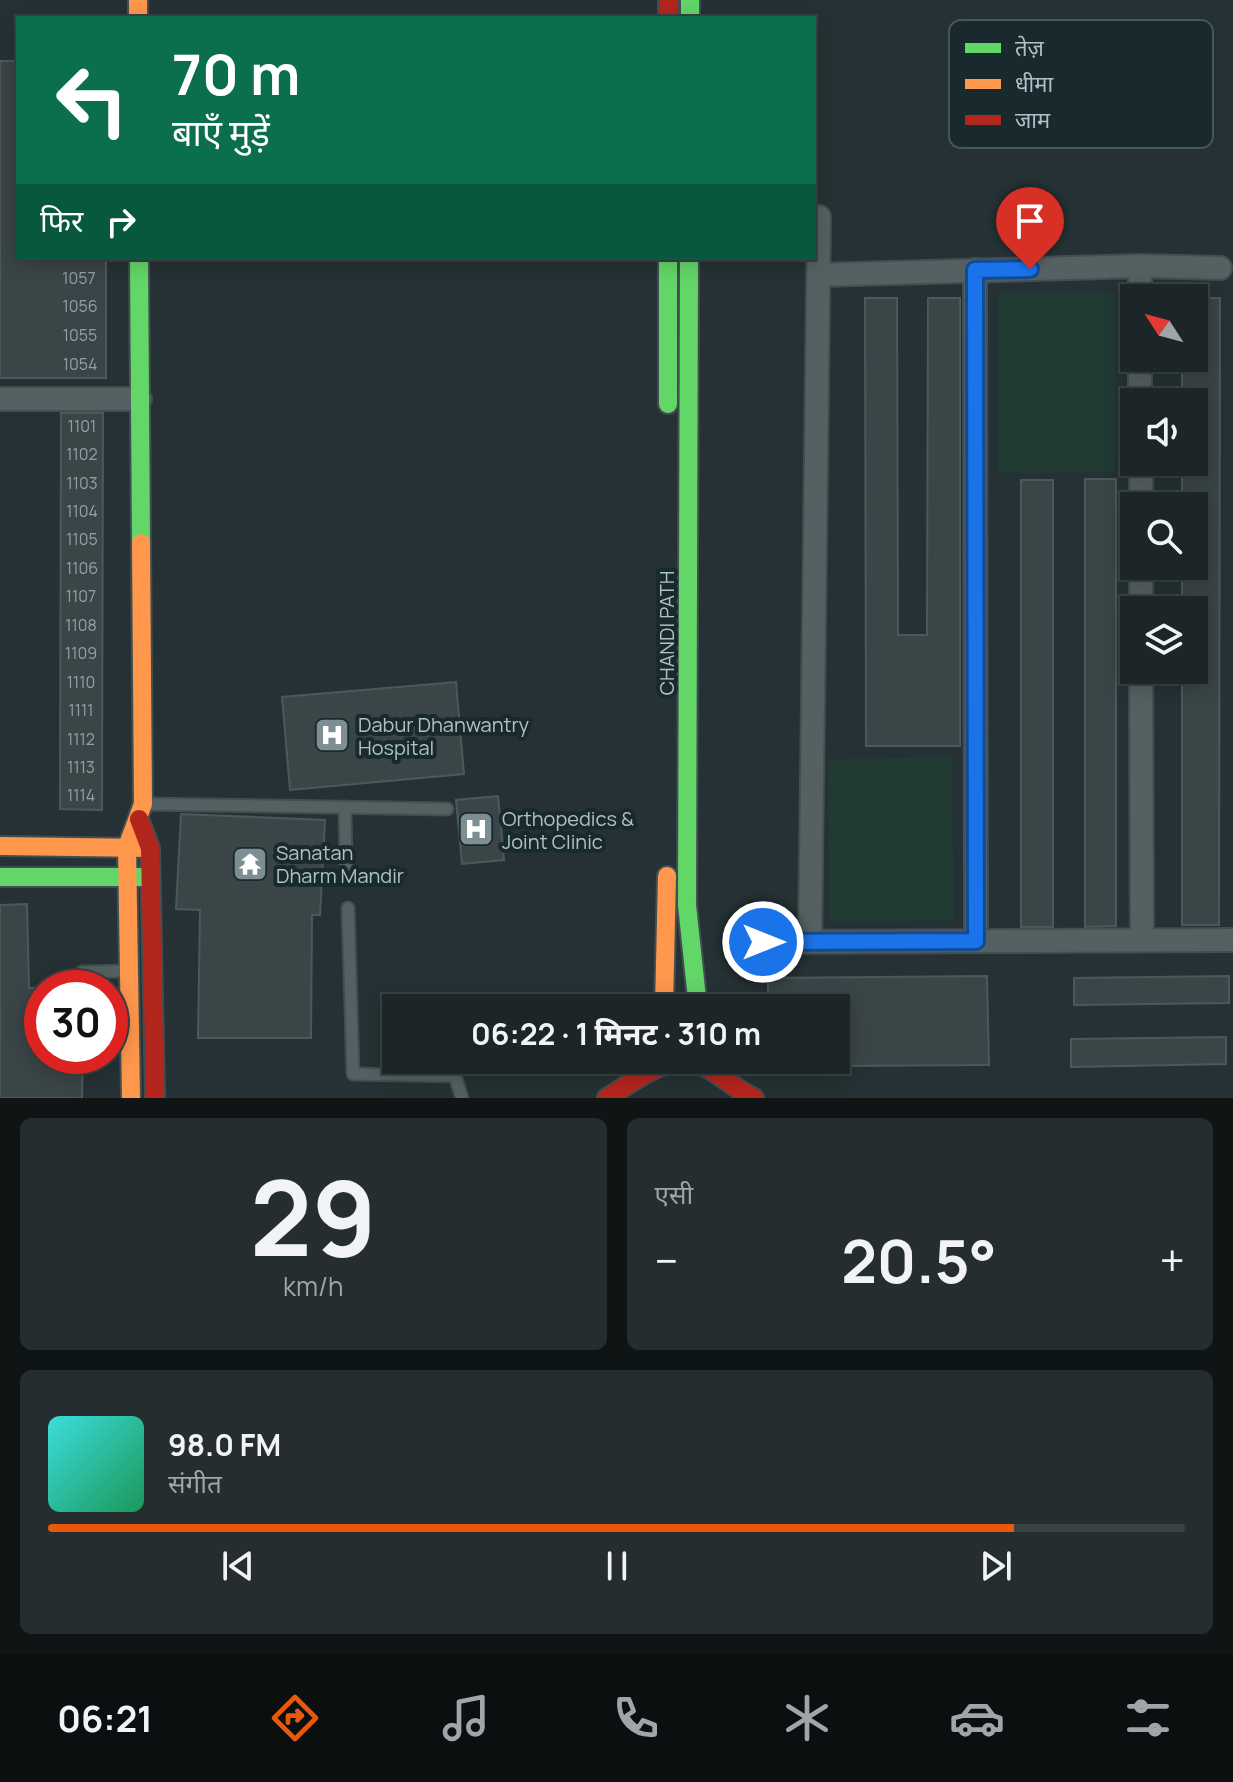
<!DOCTYPE html>
<html lang="hi">
<meta charset="utf-8">
<style>
body{margin:0;font-family:Manrope,"Noto Sans Devanagari",sans-serif;background:#252d2f;color:#f1f3f6;height:100vh;display:flex;flex-direction:column;font-size:30px;white-space:nowrap}
*{box-sizing:border-box;margin:0}
p{font-size:26px;color:#a0a5a7}
.icon{flex:none;width:44px;height:44px;fill:none;stroke:currentColor;stroke-width:2;stroke-linecap:round;stroke-linejoin:round}
.map{position:relative;height:1098px;overflow:hidden}
.side{display:flex;flex-direction:column;gap:20px;padding:20px;background:#0f1415;flex:1}
.side>*{flex:none}
.banner{position:absolute;left:16px;top:16px;width:800px;height:244px;border-radius:0px;box-shadow:0 4px 20px #0003,0 0 0 2px #3a4244;background:#0b6e4f;color:#fff;overflow:hidden}
.needle{width:52px;rotate:306deg}
.controls{position:absolute;left:1120px;top:284px;display:grid;gap:16px}
.controls a{display:grid;place-items:center;width:88px;height:88px;border-radius:0px;background:#1c2527;box-shadow:0 4px 20px #0003,0 0 0 2px #3a4244;font-size:40px}
.speed{position:absolute;left:24px;top:970px;display:flex;gap:16px;font-size:40px;font-weight:700;text-align:center}
.speed>*{display:grid;place-content:center;width:104px;height:104px;border-radius:50%;background:#1c2527;box-shadow:0 4px 20px #0003,0 0 0 2px #3a4244;line-height:1}
.speed .limit{border:12px solid #d22;background:#fff;color:#111}
.pin{position:absolute;display:grid;place-items:center;width:68px;height:68px;color:#fff;margin:-82px -34px;border-radius:50% 50% 50% 0;rotate:-45deg;box-shadow:0 0 8px #0007}
.pin .icon{rotate:45deg}
.me{position:absolute;width:88px;margin:-44px;rotate:90deg;stroke-linejoin:round;filter:drop-shadow(0 0 6px #0008)}
.turn{display:flex;align-items:center;gap:28px;height:168px;padding:0 24px;font-size:36px}
.turn .icon{width:104px;height:104px;stroke-width:2.5}
.turn b{display:block;font-size:56px;line-height:68px}
.then{display:flex;align-items:center;height:76px;padding:0 24px;background:#0003;gap:16px;font-size:30px}
.big{font-size:60px;font-weight:700;line-height:1.1}
.side .widget{flex:1;display:flex;flex-direction:column;justify-content:center;gap:12px;min-width:0;padding:0 28px;border-radius:12px;background:#252d2f}
.side .dial{align-items:center;gap:0}
.dial b{font-size:104px;line-height:1}
.song{display:flex;align-items:center;gap:24px}
.cover{width:96px;height:96px;border-radius:12px;background:linear-gradient(135deg,hsl(180 70% 55%),hsl(150 70% 35%))}
.played{height:8px;border-radius:4px;background:linear-gradient(90deg,#ea580c 85%,#3a4244 85%)}
.keys{display:flex;justify-content:space-around;direction:ltr}
.heat{display:flex;justify-content:space-between;align-items:center;font-size:44px;direction:ltr}
.side .tiles{flex:1;display:grid;gap:20px;grid-template-columns:1fr 1fr}
.widget:last-child{grid-column:span 2}
.trip{position:absolute;left:382px;top:994px;width:468px;height:80px;border-radius:0px;background:#1c2527;box-shadow:0 4px 20px #0003,0 0 0 2px #3a4244;font-weight:700;line-height:80px;text-align:center}
.tab-bar{display:flex;height:128px;justify-content:space-around;align-items:center;background:#0b0f10;color:#a0a5a7}
.tab-bar .icon{width:56px;height:56px}
.tab-bar .active{color:#ea580c}
.tab-bar b{font-size:36px;color:#f1f3f6}
.map>svg:first-child{display:block}
</style>
<div class="map">
<svg width="1233" height="1098" viewBox="0 0 1233 1098">
<rect width="100%" height="100%" fill="#253134"/>
<!-- green -->
<g fill="#223a34">
<polygon points="998,293 1116,293 1115,472 998,473"/>
<polygon points="952,757 954,921 829,922 828,759"/>
</g>
<!-- building -->
<g fill="#3a4548" stroke="#4c595c" stroke-width="2">
<polygon points="0,61 18,61 18,258 106,258 106,378 0,378"/>
<polygon points="865,298 897,298 898,635 927,635 928,298 960,298 960,746 866,746"/>
<polygon points="1194,298 1220,298 1219,925 1182,925 1182,670 1194,670 1194,610 1182,610 1182,566 1194,566 1194,506 1182,506 1182,462 1194,462 1194,402 1182,402 1182,358 1194,358"/>
<polygon points="61,413 103,413 102,810 60,809"/>
<polygon points="1085,479 1116,479 1116,926 1085,927"/>
<rect x="1021" y="480" width="32" height="447"/>
<polygon points="456,682 464,774 290,790 282,697"/>
<polygon points="498,796 504,860 462,864 456,800"/>
<polygon points="181,814 325,820 320,915 312,915 311,1038 198,1038 200,910 176,909"/>
<polygon points="27,904 29,988 42,988 42,1056 83,1056 82,1098 0,1098 0,905"/>
<polygon points="987,976 989,1065 836,1066 836,1007 768,1007 768,978"/>
<polygon points="1229,976 1229,1003 1074,1005 1074,978"/>
<polygon points="1226,1037 1226,1064 1071,1067 1071,1039"/>
</g>
<g fill="none" stroke-linecap="round" stroke-linejoin="round">
<!-- lane casing -->
<g stroke="#424e50" stroke-width="15">
<g id="lane">
<polyline points="143,804 447,809"/>
<polyline points="345,807 346,876"/>
<polyline points="348,908 353,1074 455,1076 462,1098"/>
<polyline points="82,972 128,971"/>
</g>
</g>
<!-- street casing -->
<g stroke="#424e50" stroke-width="26">
<g id="street">
<polyline points="1140,266 1140,298"/>
<polyline points="975,270 976,941"/>
<polyline points="818,275 1140,266 1220,268"/>
<polyline points="1140,358 1140,402"/>
<polyline points="0,399 140,399"/>
<polyline points="1141,462 1141,506"/>
<polyline points="1141,566 1141,610"/>
<polyline points="1141,670 1142,940"/>
<polyline points="810,941 819,217"/>
<polyline points="763,942 1233,940"/>
</g>
</g>
<!-- fast casing -->
<g stroke="#424e50" stroke-width="22">
<g id="fast">
<polyline points="690,0 690,18"/>
<polyline points="139,258 141,543"/>
<polyline points="668,258 668,404"/>
<polyline points="689,258 687,905 698,1008"/>
<polyline points="0,877 146,877"/>
</g>
</g>
<!-- slow casing -->
<g stroke="#424e50" stroke-width="22">
<g id="slow">
<polyline points="138,0 138,18"/>
<polyline points="0,846 148,848"/>
<polyline points="664,1008 667,876"/>
<polyline points="131,1098 127,847 143,804 141,543"/>
</g>
</g>
<!-- jam casing -->
<g stroke="#424e50" stroke-width="22">
<g id="jam">
<polyline points="668,0 668,18"/>
<polyline points="139,819 150,848 155,1098"/>
<path d="M607,1098C637,1079 675,1047 711,1070C726,1080 738,1090 754,1098"/>
</g>
</g>
<!-- lane -->
<use href="#lane" stroke="#546062" stroke-width="11"/>
<!-- street -->
<use href="#street" stroke="#546062" stroke-width="22"/>
<!-- fast -->
<use href="#fast" stroke="#63d668" stroke-width="18"/>
<!-- slow -->
<use href="#slow" stroke="#ff974d" stroke-width="18"/>
<!-- jam -->
<use href="#jam" stroke="#b3261e" stroke-width="18"/>
</g>
<g fill="none" stroke-linecap="round" stroke-linejoin="round">
<!-- route casing -->
<g stroke="#114b97" stroke-width="20">
<polyline id="route" points="763,942 976,941 975,270 1030,269"/>
</g>
<!-- route -->
<use href="#route" stroke="#1a73e8" stroke-width="14"/>
</g>
<!-- icons -->
<defs>
<g id="hospital-square" transform="scale(1.8)"><rect x="-9" y="-9" width="18" height="18" rx="4" fill="#7d8f93" stroke="#182a2e"/><path d="M-5-5h3v3.5h4V-5h3V5h-3V1.5h-4V5h-3Z" fill="#fff"/></g>
<g id="temple-square" transform="scale(1.8)"><rect x="-9" y="-9" width="18" height="18" rx="4" fill="#7d8f93" stroke="#182a2e"/><path d="M0-6L5-2H3V0L6.5 2.5H4V6H1.5V3h-3V6H-4V2.5H-6.5L-3 0V-2H-5Z" fill="#fff"/></g>
</defs>
<g fill-rule="evenodd">
<use href="#hospital-square" x="332" y="735"/>
<use href="#hospital-square" x="476" y="829"/>
<use href="#temple-square" x="250" y="864"/>
</g>
<g text-anchor="middle" dominant-baseline="central" stroke-width="8" stroke-linejoin="round" paint-order="stroke">
<!-- number labels -->
<g font-size="16" fill="#90a2a6">
<text x="79" y="278">1057</text>
<text x="80" y="306">1056</text>
<text x="80" y="335">1055</text>
<text x="80" y="364">1054</text>
<text x="82" y="426">1101</text>
<text x="82" y="454">1102</text>
<text x="82" y="483">1103</text>
<text x="82" y="511">1104</text>
<text x="82" y="539">1105</text>
<text x="82" y="568">1106</text>
<text x="81" y="596">1107</text>
<text x="81" y="625">1108</text>
<text x="81" y="653">1109</text>
<text x="81" y="682">1110</text>
<text x="81" y="710">1111</text>
<text x="81" y="739">1112</text>
<text x="81" y="767">1113</text>
<text x="81" y="795">1114</text>
</g>
<!-- street labels -->
<g font-size="20" fill="#adc1c6" stroke="#182a2e">
<text transform="translate(666 633) rotate(-90)">CHANDI PATH</text>
</g>
<!-- poi labels -->
<g font-size="20" fill="#adc1c6" stroke="#182a2e" text-anchor="start">
<text x="358" y="724">Dabur Dhanwantry<tspan x="358" dy="23">Hospital</tspan></text>
<text x="502" y="818">Orthopedics &amp;<tspan x="502" dy="23">Joint Clinic</tspan></text>
<text x="276" y="852">Sanatan<tspan x="276" dy="23">Dharm Mandir</tspan></text>
</g>
</g>
<!-- legend -->
<rect x="949" y="20" width="264" height="128" rx="12" fill="#182a2e" stroke="#45575c" stroke-width="2"/>
<rect x="965" y="43" width="36" height="10" fill="#63d668"/>
<rect x="965" y="79" width="36" height="10" fill="#ff974d"/>
<rect x="965" y="115" width="36" height="10" fill="#b3261e"/>
<g font-size="22" fill="#adc1c6">
<text x="1015" y="56">तेज़</text>
<text x="1015" y="92">धीमा</text>
<text x="1015" y="128">जाम</text>
</g>
</svg>
<div class="controls">
<a><svg class="needle" viewBox="-14 -14 28 28"><path d="M0-13l5 13h-10z" fill="#e53935"/><path d="M0 13l5-13h-10z" fill="#a0a5a7"/></svg></a>
<a><svg class="icon" aria-label="sound" viewBox="0 0 24 24"><path d="M4 9h4l5-4v14l-5-4H4zM17 9q2 3 0 6"/></svg></a>
<a><svg class="icon" aria-label="search" viewBox="0 0 24 24"><circle cx="10" cy="10" r="6"/><path d="M15 15l6 6"/></svg></a>
<a><svg class="icon" aria-label="layers" viewBox="0 0 24 24"><path d="M12 4l9 5-9 5-9-5zM3 14l9 5 9-5"/></svg></a>
</div>
<div class="speed"><div class="limit">30</div></div>
<div class="pin" style="left:1030px;top:269px;background:#d93025"><svg class="icon" aria-label="arrive" viewBox="0 0 24 24"><path d="M6 21V4h12l-3 4 3 4H6"/></svg></div>
<svg class="me" style="left:763px;top:942px" viewBox="-20 -20 40 40"><circle r="17" fill="#1a73e8" stroke="#fff" stroke-width="3"/><path d="M0-11L8 9 0 5-8 9z" fill="#fff"/></svg>
<div class="trip">06:22 · 1 मिनट · 310 m</div>
<div class="banner">
<div class="turn"><svg class="icon" aria-label="left" viewBox="0 0 24 24"><path d="M17 20v-9H6M10 6l-5 5 5 5"/></svg><div><b>70 m</b>बाएँ मुड़ें</div></div>
<div class="then">फिर<svg class="icon" aria-label="right" viewBox="0 0 24 24"><path d="M7 20v-9h11M14 6l5 5-5 5"/></svg></div>
</div>
</div>
<section class="side">
<div class="tiles">
<div class="widget dial"><b>29</b><p>km/h</p></div>
<div class="widget"><p>एसी</p>
<div class="heat"><a>−</a><b class="big">20.5°</b><a>+</a></div>
</div>
<div class="widget">
<div class="song"><i class="cover"></i><div><b>98.0 FM</b><p>संगीत</p></div></div>
<div class="played"></div>
<div class="keys"><svg class="icon" aria-label="previous" viewBox="0 0 24 24"><path d="M18 5L8 12l10 7zM5 5v14"/></svg><svg class="icon" aria-label="pause" viewBox="0 0 24 24"><path d="M8 5v14M16 5v14"/></svg><svg class="icon" aria-label="next" viewBox="0 0 24 24"><path d="M6 5l10 7-10 7zM19 5v14"/></svg></div>
</div>
</div>
</section>
<nav class="tab-bar">
<b>06:21</b>
<svg class="icon active" aria-label="directions" viewBox="0 0 24 24"><path d="M12 3l9 9-9 9-9-9zM9 14v-3h6M13 9l2 2-2 2"/></svg>
<svg class="icon" aria-label="music" viewBox="0 0 24 24"><path d="M9 18V5l10-2v13"/><circle cx="6" cy="18" r="3"/><circle cx="16" cy="16" r="3"/></svg>
<svg class="icon" aria-label="phone" viewBox="0 0 24 24"><path d="M5 4h4l2 5-3 2q2 4 5 5l2-3 5 2v4C11 20 4 13 5 4z"/></svg>
<svg class="icon" aria-label="climate" viewBox="0 0 24 24"><path d="M12 3v18M4 7l16 10M4 17L20 7"/></svg>
<svg class="icon" aria-label="car" viewBox="0 0 24 24"><path d="M5 17H2v-5l4-1 3-4h7l3 4 3 1v5h-3M9 17h6M6 11h13"/><circle cx="7" cy="17" r="2"/><circle cx="17" cy="17" r="2"/></svg>
<svg class="icon" aria-label="filters" viewBox="0 0 24 24"><path d="M4 7h16M4 17h16"/><circle cx="9" cy="7" r="2"/><circle cx="15" cy="17" r="2"/></svg>
</nav>
